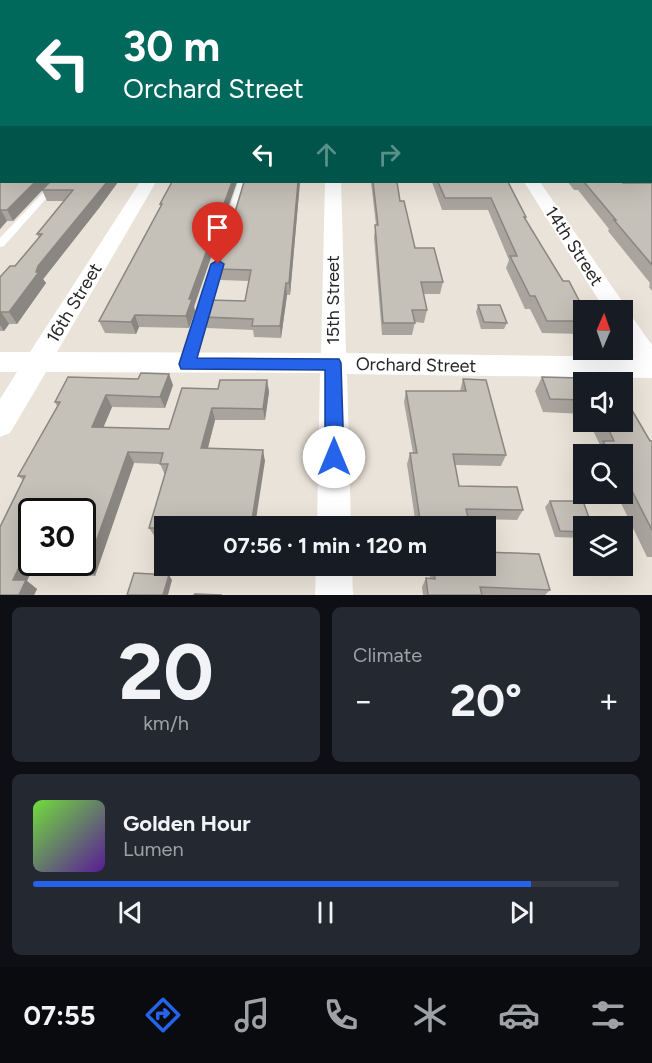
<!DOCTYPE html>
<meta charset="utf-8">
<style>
body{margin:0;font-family:Figtree,sans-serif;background:#242831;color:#f1f3f6;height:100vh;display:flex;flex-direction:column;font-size:22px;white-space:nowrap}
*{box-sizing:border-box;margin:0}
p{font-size:20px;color:#9ea1a6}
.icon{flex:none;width:33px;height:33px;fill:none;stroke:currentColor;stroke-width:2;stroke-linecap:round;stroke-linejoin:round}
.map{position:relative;height:595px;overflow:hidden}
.sheet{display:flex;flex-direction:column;gap:12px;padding:12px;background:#0d0f14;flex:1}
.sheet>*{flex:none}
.top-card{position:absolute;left:0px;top:0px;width:652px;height:183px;box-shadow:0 6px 24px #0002;background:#00695c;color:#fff;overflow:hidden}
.needle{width:39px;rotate:2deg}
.controls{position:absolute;left:573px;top:300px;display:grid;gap:12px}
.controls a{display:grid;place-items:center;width:60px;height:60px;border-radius:0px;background:#171b24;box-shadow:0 6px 24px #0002;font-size:30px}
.speed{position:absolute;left:18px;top:498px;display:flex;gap:12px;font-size:30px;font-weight:700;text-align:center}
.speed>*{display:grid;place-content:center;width:78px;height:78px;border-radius:50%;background:#171b24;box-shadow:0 6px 24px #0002;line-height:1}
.speed .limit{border:3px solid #111;border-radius:9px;background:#fff;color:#111}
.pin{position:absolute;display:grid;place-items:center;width:51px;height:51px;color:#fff;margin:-62px -26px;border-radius:50% 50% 50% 0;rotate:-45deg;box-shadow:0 0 6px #0007}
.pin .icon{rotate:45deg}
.me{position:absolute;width:66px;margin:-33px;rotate:0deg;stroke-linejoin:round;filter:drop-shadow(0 0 4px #0008)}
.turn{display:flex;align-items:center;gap:21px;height:126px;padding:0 24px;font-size:27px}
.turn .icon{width:78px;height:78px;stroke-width:2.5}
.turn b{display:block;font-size:42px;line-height:51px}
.lanes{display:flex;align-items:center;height:57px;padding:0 24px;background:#0003;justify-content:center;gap:30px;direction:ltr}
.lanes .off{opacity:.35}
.big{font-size:45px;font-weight:700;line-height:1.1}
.sheet .card{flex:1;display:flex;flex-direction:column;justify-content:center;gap:9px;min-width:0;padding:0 21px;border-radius:9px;background:#242831}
.sheet .dial{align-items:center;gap:0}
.dial b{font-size:78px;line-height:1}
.song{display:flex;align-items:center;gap:18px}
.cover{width:72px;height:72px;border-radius:9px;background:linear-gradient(135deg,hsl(100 70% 55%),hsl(270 70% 35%))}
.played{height:6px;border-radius:3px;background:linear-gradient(90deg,#2563eb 85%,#363941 85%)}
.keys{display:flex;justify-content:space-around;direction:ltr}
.heat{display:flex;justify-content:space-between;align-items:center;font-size:33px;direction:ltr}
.sheet .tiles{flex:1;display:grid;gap:12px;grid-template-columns:1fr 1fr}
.card:last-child{grid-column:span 2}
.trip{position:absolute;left:154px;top:516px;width:342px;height:60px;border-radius:0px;background:#171b24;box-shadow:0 6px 24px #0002;font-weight:700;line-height:60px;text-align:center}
.tabs{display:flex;height:96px;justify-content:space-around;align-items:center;background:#090b0e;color:#9ea1a6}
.tabs .icon{width:42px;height:42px}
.tabs .active{color:#2563eb}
.tabs b{font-size:27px;color:#f1f3f6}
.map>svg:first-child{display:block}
</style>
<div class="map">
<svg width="652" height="595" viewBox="0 0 652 595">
<rect width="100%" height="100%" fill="#eae3d9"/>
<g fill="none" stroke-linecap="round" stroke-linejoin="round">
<!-- service -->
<g fill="#fff" fill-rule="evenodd">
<polygon points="53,182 61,182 4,246 0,247 0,238"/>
<polygon points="238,182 246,182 194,364 192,368 187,369 182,368 180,364"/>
</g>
<!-- minor -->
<g fill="#fff" fill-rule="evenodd">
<rect x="651" y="134" width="1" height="8"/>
<polygon points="0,147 2,147 0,156"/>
<polygon points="140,182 156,182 57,352 321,353 325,182 341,182 346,353 634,357 622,340 622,310 605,310 524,182 540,182 624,304 628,310 626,313 630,314 652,345 652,378 347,374 351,526 317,526 320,373 46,372 10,433 0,437 0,399 17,372 0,372 0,352 30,352"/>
<polygon points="316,566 352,566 353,595 315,595"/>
</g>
</g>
<!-- wall -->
<g fill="#a9a59e">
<polygon points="0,164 2,182 118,182 99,208 44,278 43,279 46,283 17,324 9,324 4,331 0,331 0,277 15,266 39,238 37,234 64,201 47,201 42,190 48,184 13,221 7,221 0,229"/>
<polygon points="172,182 195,311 189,328 139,327 136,334 105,333 99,321 161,206 160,204"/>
<polygon points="300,182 290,295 287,295 281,338 254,337 253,330 207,328 204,317 245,301 249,281 220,280 218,269"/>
<polygon points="371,182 397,182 400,201 415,248 443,282 440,294 423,294 427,310 424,323 415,322 412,335 382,335 374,237 376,225"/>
<polygon points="432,182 508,182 526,217 525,219 563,281 584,310 584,332 583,334 542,333 530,309 525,309 506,268 509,260 488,210 442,210"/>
<polygon points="568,182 622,182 623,183 652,184 652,291 649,287 650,285 649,284 650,283 608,231 609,229 578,190 574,190"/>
<polygon points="478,305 507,323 504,329 481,329 476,312"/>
<polygon points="542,377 584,382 584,414 543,412 535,391"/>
<polygon points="463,379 506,455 501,466 455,465 459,486 523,510 517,520 468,519 470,526 416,526 407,464 410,453 413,453 404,402 406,391 460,391"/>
<polygon points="267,380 269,392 265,420 215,420 208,448 265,461 165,526 165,538 155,537 149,528 165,475 160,464 134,463 95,576 66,575 57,566 82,512 32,512 27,581 37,589 34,595 0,595 23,480 18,476 57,406 55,402 173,385 165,408 112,407 103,427 169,429 218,389"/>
<polygon points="589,422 622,422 650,441 652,441 652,557 647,557 619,499 615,499 612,494 622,494 622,454 595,454 594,453 600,445"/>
<polygon points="550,501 584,526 584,538 555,537 545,507"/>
<polygon points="199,566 249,566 248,572 201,570"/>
<polygon points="428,566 486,566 550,590 545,595 423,595 422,587 426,578 430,578"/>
</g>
<!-- shaded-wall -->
<g fill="#8a8681">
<polygon points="2,118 2,130 0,131 0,119"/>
<polygon points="35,182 50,182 13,221 7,210"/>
<polygon points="107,182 118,182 99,208 44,278 43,279 46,283 17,324 9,312 38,266"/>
<polygon points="232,182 237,182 194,307 195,311 189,328 186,316 189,299"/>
<polygon points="298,182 300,182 290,295 289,283"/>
<polygon points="1,210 7,221 0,229 0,211"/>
<polygon points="286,283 287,295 281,338 280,326"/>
<polygon points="1,312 9,324 4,331 0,325 0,313"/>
<polygon points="135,315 139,327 136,334 131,322"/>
<polygon points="169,374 173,385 165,408 160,397"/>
<polygon points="267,380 269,392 265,420 263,409"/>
<polygon points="106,395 112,407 99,438 92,427"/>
<polygon points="212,408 215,420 205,459 201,448"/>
<polygon points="263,450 265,461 255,526 251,526"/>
<polygon points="128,452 134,463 95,576 87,567"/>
<polygon points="49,503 57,512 45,512"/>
<polygon points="32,540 32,562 36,562 27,581 37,589 34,595 19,595 13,580"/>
<polygon points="169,575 172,580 168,595 163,595"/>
</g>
<!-- building -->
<g fill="#c5c0b8" stroke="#8a8681" stroke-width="1.5">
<polygon points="0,77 2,77 2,118 0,119"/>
<rect x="651" y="77" width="1" height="39"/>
<polygon points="2,163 2,182 35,182 7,210 1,210 0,211 0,164"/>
<polygon points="50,182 107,182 38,266 36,272 39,272 9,312 1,312 0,313 0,277 10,266 15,266 42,234 37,234 73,190 42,190"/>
<polygon points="172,182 232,182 189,299 192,299 186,316 135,315 131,322 99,321 162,204 160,204"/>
<polygon points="244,182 298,182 289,283 286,283 280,326 252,326 253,319 204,317 209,300 245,301 251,270 218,269"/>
<polygon points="373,182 397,182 400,201 404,201 415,248 434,248 443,282 421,282 427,310 412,310 415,323 383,323 375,225 378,225"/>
<polygon points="438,182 508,182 526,217 524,217 563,281 569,281 584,310 584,321 547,321 535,296 530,296 510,256 517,256 491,198 445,198"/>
<polygon points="584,182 622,182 623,183 651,183 652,184 652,265 614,220 616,220"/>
<polygon points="478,305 500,305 507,323 484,322"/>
<polygon points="141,373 169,374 160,397 106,395 92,427 169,429 182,388 218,389 220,380 267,380 263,409 212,408 201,448 263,450 251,526 165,526 165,528 149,528 168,464 160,464 163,453 128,452 87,567 57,566 58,562 82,562 82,512 80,512 83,504 49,503 45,512 32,512 32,540 13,580 26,580 19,595 0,595 0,527 25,476 18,476 60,402 55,402 68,377 138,379"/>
<polygon points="542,377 615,379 616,382 584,382 584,400 550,399"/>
<polygon points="463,379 486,380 506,455 453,454 459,486 517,487 523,510 466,509 470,526 421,526 410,453 417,453 406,391 466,391"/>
<polygon points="622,393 650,441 652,441 652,530 630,487 625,487 622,481 622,454 610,454 603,441 614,441 605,422 622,422"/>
<polygon points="550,501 583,501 592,526 584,526 584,532 560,531"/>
<polygon points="486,552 539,554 550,590 480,587 482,595 428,595 426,578 435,579 433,566 486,566"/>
<polygon points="134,573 169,575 163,595 127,595"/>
<polygon points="195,594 222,595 194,595"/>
</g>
<!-- sky -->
<linearGradient id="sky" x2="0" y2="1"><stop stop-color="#76bae9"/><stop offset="0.48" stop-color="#f6f2ee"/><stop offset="1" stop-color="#f6f2ee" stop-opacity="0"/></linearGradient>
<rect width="652" height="161" fill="url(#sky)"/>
<!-- route -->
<polygon fill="#2563eb" stroke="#184099" stroke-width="1.5" points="218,260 224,264 197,358 339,359 341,363 344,457 341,463 334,465 328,463 325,457 325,370 181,369 179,364 211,264"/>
<g text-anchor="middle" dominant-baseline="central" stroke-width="4.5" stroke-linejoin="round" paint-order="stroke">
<!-- street labels -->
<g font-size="18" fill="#272727" stroke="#fff">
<text transform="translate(574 246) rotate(57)">14th Street</text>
<text transform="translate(333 300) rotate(-90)">15th Street</text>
<text transform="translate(74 303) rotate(-59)">16th Street</text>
<text transform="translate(416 365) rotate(1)">Orchard Street</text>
</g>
</g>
</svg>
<div class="controls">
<a><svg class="needle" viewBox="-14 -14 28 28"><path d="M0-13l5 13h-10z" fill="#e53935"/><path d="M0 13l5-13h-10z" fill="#9ea1a6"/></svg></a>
<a><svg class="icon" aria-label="sound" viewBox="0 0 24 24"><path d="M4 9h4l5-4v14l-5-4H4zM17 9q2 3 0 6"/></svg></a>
<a><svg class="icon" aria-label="search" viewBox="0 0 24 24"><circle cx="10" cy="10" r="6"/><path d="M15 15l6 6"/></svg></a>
<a><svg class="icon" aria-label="layers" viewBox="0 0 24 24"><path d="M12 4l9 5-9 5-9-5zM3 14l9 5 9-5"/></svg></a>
</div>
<div class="speed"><div class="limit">30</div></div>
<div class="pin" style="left:218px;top:264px;background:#d93025"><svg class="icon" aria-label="arrive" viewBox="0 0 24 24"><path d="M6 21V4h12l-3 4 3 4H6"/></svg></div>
<svg class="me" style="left:334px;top:457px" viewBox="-20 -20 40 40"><circle r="19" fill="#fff"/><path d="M0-13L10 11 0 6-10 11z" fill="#2563eb"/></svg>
<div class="trip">07:56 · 1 min · 120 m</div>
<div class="top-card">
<div class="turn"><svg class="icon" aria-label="left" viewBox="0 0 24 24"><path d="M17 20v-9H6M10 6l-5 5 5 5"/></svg><div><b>30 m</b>Orchard Street</div></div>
<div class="lanes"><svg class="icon" aria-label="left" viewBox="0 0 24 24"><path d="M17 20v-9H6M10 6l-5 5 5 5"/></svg><svg class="icon off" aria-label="ahead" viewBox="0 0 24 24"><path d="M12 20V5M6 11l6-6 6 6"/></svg><svg class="icon off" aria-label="right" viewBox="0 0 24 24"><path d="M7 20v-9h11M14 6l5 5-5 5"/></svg></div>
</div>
</div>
<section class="sheet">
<div class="tiles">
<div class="card dial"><b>20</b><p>km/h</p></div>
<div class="card"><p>Climate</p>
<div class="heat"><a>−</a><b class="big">20°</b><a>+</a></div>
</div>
<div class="card">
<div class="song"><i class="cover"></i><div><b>Golden Hour</b><p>Lumen</p></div></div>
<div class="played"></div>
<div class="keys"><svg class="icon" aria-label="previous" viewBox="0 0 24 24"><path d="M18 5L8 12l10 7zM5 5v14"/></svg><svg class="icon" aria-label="pause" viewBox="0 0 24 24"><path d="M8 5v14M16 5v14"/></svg><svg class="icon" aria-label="next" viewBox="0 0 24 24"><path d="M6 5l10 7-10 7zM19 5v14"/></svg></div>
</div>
</div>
</section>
<nav class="tabs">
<b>07:55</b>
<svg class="icon active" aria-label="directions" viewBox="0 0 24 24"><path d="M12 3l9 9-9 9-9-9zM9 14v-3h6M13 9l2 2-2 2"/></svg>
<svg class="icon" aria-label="music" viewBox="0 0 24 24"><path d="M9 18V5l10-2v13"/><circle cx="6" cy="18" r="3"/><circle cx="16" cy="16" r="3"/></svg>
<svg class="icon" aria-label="phone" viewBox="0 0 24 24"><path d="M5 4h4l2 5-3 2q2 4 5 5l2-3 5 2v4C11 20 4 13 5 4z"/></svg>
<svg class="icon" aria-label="climate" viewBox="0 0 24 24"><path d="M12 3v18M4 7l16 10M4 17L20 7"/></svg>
<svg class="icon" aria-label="car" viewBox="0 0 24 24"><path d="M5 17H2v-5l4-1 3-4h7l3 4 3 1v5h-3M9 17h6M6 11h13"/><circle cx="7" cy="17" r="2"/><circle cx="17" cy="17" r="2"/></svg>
<svg class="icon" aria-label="filters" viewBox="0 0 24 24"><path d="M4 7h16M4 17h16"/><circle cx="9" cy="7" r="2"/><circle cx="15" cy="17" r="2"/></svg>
</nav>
